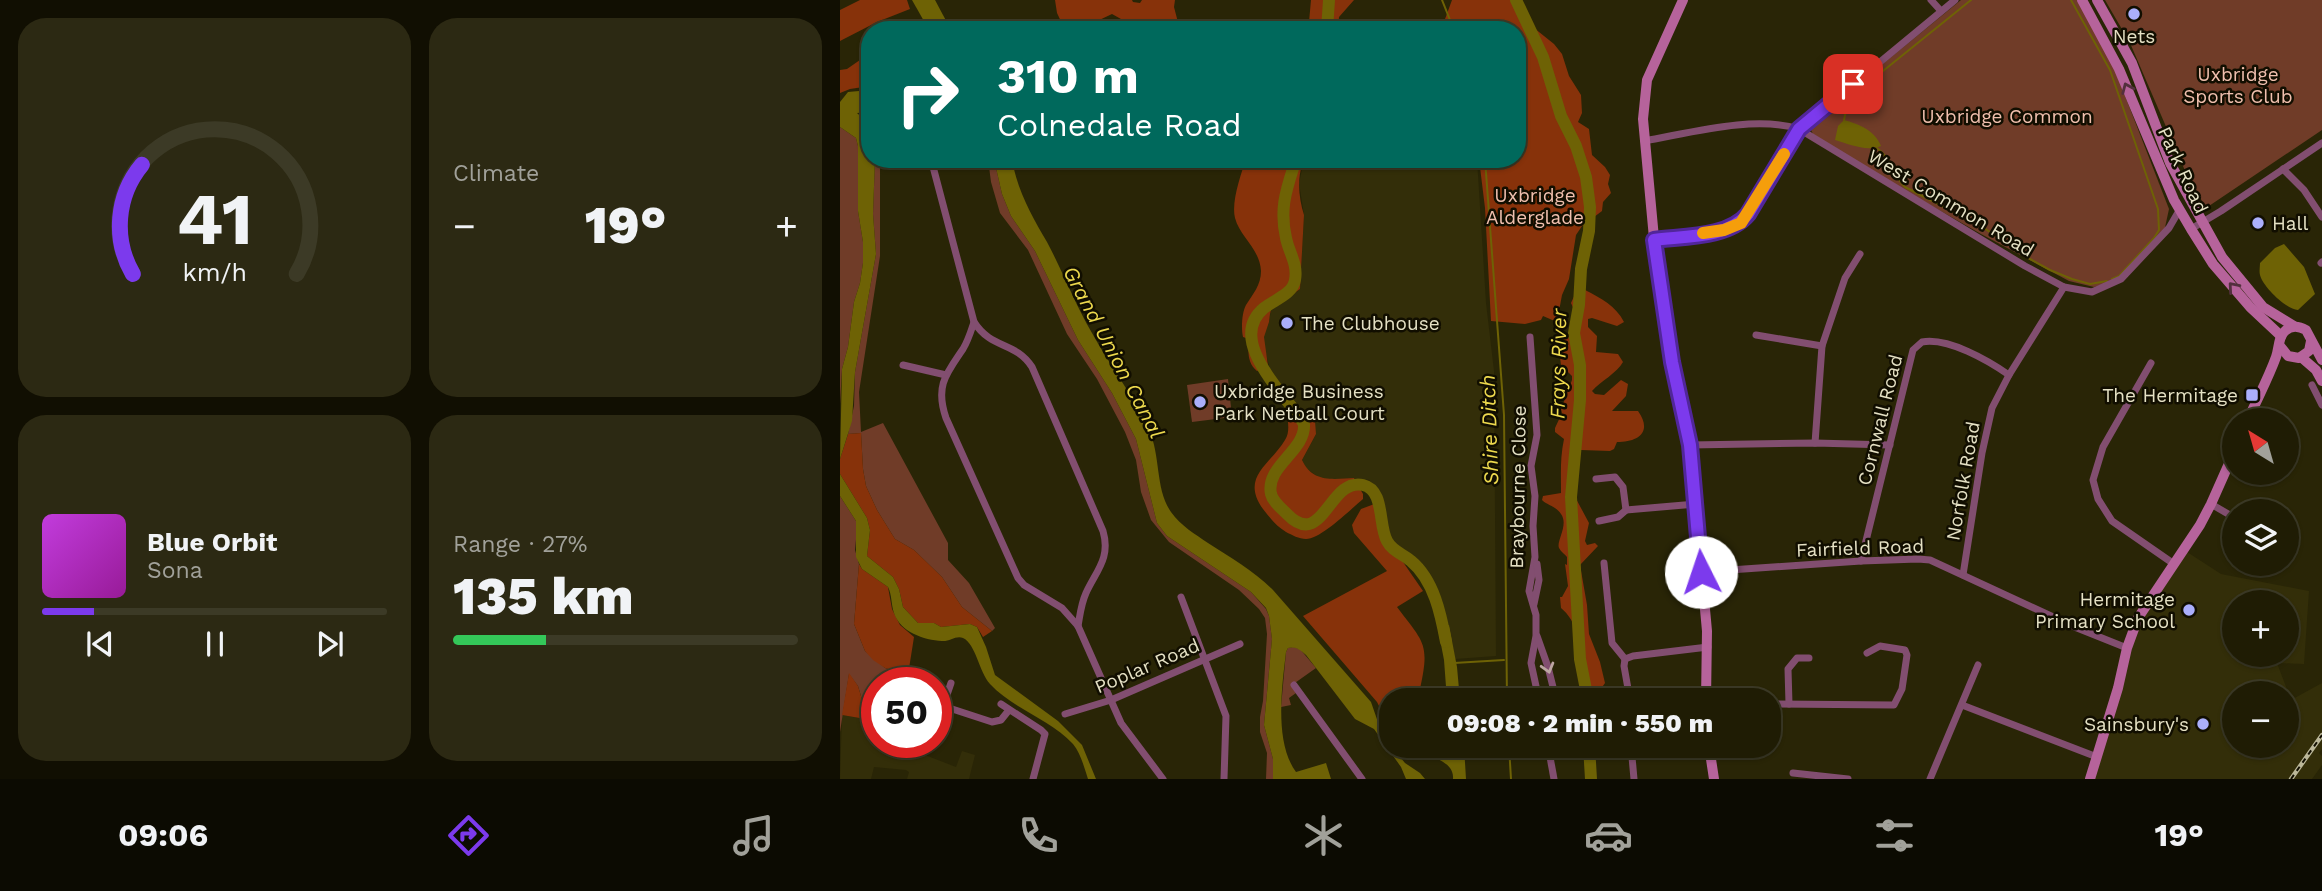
<!DOCTYPE html>
<meta charset="utf-8">
<style>
body{margin:0;font-family:"Work Sans",sans-serif;background:#2c2913;color:#f1f3f6;height:100vh;display:flex;flex-direction:column;font-size:26px;white-space:nowrap}
*{box-sizing:border-box;margin:0}
p{font-size:23px;color:#a1a19a}
.icon{flex:none;width:38px;height:38px;fill:none;stroke:currentColor;stroke-width:2;stroke-linecap:round;stroke-linejoin:round}
.map{position:relative;flex:1;overflow:hidden}
.panel{display:flex;flex-direction:column;gap:18px;padding:18px;background:#110f02;width:840px}
.panel>*{flex:none}
.guide{position:absolute;left:21px;top:21px;width:665px;height:147px;border-radius:28px;box-shadow:0 2px 5px #0004,0 0 0 2px #3c3a26;background:#00695c;color:#fff;overflow:hidden}
.needle{width:46px;rotate:323deg}
.controls{position:absolute;left:1382px;top:408px;display:grid;gap:14px}
.controls a{display:grid;place-items:center;width:77px;height:77px;border-radius:50%;background:#1f1c04;box-shadow:0 2px 5px #0004,0 0 0 2px #3c3a26;font-size:35px}
.speed{position:absolute;left:21px;top:667px;display:flex;gap:14px;font-size:35px;font-weight:700;text-align:center}
.speed>*{display:grid;place-content:center;width:91px;height:91px;border-radius:50%;background:#1f1c04;box-shadow:0 2px 5px #0004,0 0 0 2px #3c3a26;line-height:1}
.speed .limit{border:10px solid #d22;background:#fff;color:#111}
.pin{position:absolute;display:grid;place-items:center;width:60px;height:60px;color:#fff;margin:-30px;border-radius:14px;box-shadow:0 4px 10px #0006}
.me{position:absolute;width:77px;margin:-38px;rotate:356deg;stroke-linejoin:round;filter:drop-shadow(0 0 5px #0008)}
.turn{display:flex;align-items:center;gap:24px;height:147px;padding:0 21px;font-size:32px}
.turn .icon{width:91px;height:91px;stroke-width:2.5}
.turn b{display:block;font-size:49px;line-height:60px}
.big{font-size:52px;font-weight:800;line-height:1.1}
.panel .card{flex:1;display:flex;flex-direction:column;justify-content:center;gap:10px;min-width:0;padding:0 24px;border-radius:28px;background:#2c2913}
.panel .dial{align-items:center;gap:0}
.dial svg{height:182px;overflow:visible;fill:none;stroke:#3c3a26;stroke-width:7;stroke-linecap:round;text-anchor:middle}
.dial text{fill:#f1f3f6;stroke:none}
.song{display:flex;align-items:center;gap:21px}
.cover{width:84px;height:84px;border-radius:10px;background:linear-gradient(135deg,hsl(290 70% 55%),hsl(300 70% 35%))}
.played{height:7px;border-radius:4px;background:linear-gradient(90deg,#7c3aed 15%,#3c3a26 15%)}
.keys{display:flex;justify-content:space-around;direction:ltr}
.heat{display:flex;justify-content:space-between;align-items:center;font-size:38px;direction:ltr}
.charge{height:10px;border-radius:5px;background:linear-gradient(90deg,#34c759 27%,#3c3a26 0)}
.panel .tiles{flex:1;display:grid;gap:18px;grid-template-columns:repeat(2,1fr)}
.trip{position:absolute;left:539px;top:688px;width:402px;height:70px;border-radius:28px;background:#1f1c04;box-shadow:0 2px 5px #0004,0 0 0 2px #3c3a26;font-weight:800;line-height:70px;text-align:center}
.menu{display:flex;height:112px;justify-content:space-around;align-items:center;background:#0c0b02;color:#a1a19a}
.menu .icon{width:49px;height:49px}
.menu .active{color:#7c3aed}
.menu b{font-size:32px;color:#f1f3f6}
main{display:flex;flex:1;min-height:0}
.map>svg:first-child{display:block}
</style>
<main>
<section class="panel">
<div class="tiles">
<div class="card dial"><svg viewBox="0 0 100 80">
<path d="M14 69A42 42 0 1 1 86 69"/>
<path d="M14 69A42 42 0 0 1 18 21" stroke="#7c3aed"/>
<text x="50" y="56" font-size="32" font-weight="700">41</text>
<text x="50" y="72" font-size="11">km/h</text>
</svg></div>
<div class="card"><p>Climate</p>
<div class="heat"><a>−</a><b class="big">19°</b><a>+</a></div>
</div>
<div class="card">
<div class="song"><i class="cover"></i><div><b>Blue Orbit</b><p>Sona</p></div></div>
<div class="played"></div>
<div class="keys"><svg class="icon" aria-label="previous" viewBox="0 0 24 24"><path d="M18 5L8 12l10 7zM5 5v14"/></svg><svg class="icon" aria-label="pause" viewBox="0 0 24 24"><path d="M8 5v14M16 5v14"/></svg><svg class="icon" aria-label="next" viewBox="0 0 24 24"><path d="M6 5l10 7-10 7zM19 5v14"/></svg></div>
</div>
<div class="card"><p>Range · 27%</p><b class="big">135 km</b><div class="charge"></div></div>
</div>
</section>
<div class="map">
<svg width="1482" height="779" viewBox="0 0 1482 779">
<rect width="100%" height="100%" fill="#292506"/>
<!-- built -->
<g fill="#332e09" fill-rule="evenodd">
<polygon points="471,159 637,159 646,303 654,371 656,656 615,659 609,626 600,605 578,566 550,539 541,496 529,480 514,478 482,480 466,468 462,460 476,434 472,418 468,418 432,376 424,347 424,333 429,322 431,310 460,289 464,215 459,183 463,165 468,163"/>
<path d="M1344,550L1381,574L1469,591L1464,664L1437,663L1451,700L1482,683V749L1479,753L1482,756V765L1472,779H1251L1298,618ZM1395,602H1447V654H1395ZM1395,693H1447V746H1395Z"/>
<polygon points="2,715 37,721 37,742 73,742 72,750 116,767 122,751 135,755 129,779 67,779 69,772 66,770 34,767 31,779 0,779"/>
</g>
<!-- green -->
<g fill="#703c28">
<polygon points="1121,0 1238,0 1275,70 1329,209 1324,232 1281,279 1254,287 1229,281 1141,234 1029,170 973,134 970,128 973,121"/>
<polygon points="1265,0 1482,0 1482,130 1366,208 1346,173 1290,43"/>
<polygon points="0,127 16,138 18,146 18,211 23,242 23,263 20,283 14,302 8,347 2,369 0,404"/>
<polygon points="35,159 40,159 40,256 19,392 21,432 43,423 108,543 108,560 129,583 155,628 152,631 122,607 102,577 74,550 55,539 37,510 26,486 23,469 21,433 8,434 14,406 15,372 36,254 33,214"/>
<polygon points="148,159 154,159 162,194 171,216 195,251 238,340 272,393 296,439 317,523 327,536 411,592 426,609 429,616 432,639 424,725 433,759 433,779 426,779 427,753 420,732 420,717 423,701 427,634 425,618 419,609 399,590 329,542 311,520 301,492 296,460 285,432 257,379 227,334 188,250 160,213 151,182"/>
<polygon points="388,379 392,417 352,422 347,385"/>
<polygon points="0,496 16,521 17,529 15,550 19,564 14,624 25,651 45,668 68,675 67,682 37,682 37,712 23,703 18,686 9,674 0,732"/>
<polygon points="453,647 460,649 476,668 452,685 456,693 449,698 451,705 441,707 446,652 448,648"/>
</g>
<!-- forest -->
<g fill="#87320a">
<polygon points="20,0 67,0 70,9 37,22 0,41 0,10"/>
<polygon points="215,0 292,0 293,2 300,3 302,0 335,0 334,7 340,30 281,30 281,19 272,14 253,23 255,30 225,30 217,13"/>
<polygon points="471,0 514,0 499,17 498,30 472,30 469,22"/>
<polygon points="612,0 671,0 694,28 714,44 722,54 729,76 741,95 742,113 738,122 749,129 752,155 765,167 770,175 768,184 771,193 763,202 762,211 742,226 736,235 729,279 722,295 717,322 703,316 701,320 685,324 651,321 645,208 639,159 677,159 677,30 601,30"/>
<polygon points="30,53 30,86 10,89 0,93 0,70 7,69"/>
<path d="M406,159H471L468,163L462,165C457,181 459,199 464,215L460,289L431,310L430,314L429,322L424,337L428,366L417,371C407,363 408,351 409,339L403,337C401,328 402,312 406,305C413,294 421,285 421,271C420,249 400,237 395,218C391,202 401,174 406,159Z"/>
<path d="M745,290C761,298 776,306 784,322L777,326L752,318L748,319V327L757,336L756,352L778,354L783,362C777,373 761,381 752,391L755,394L764,395L781,380L788,384L786,396L772,411H798C813,432 798,442 777,442L774,449L770,451L741,450L734,474V495L749,523L745,541L747,545L755,543L758,546L740,565L747,605L749,634L760,662L765,683L758,693C753,692 747,690 744,685C740,679 742,670 742,663C742,644 736,620 721,608L720,597H722L728,586L725,564L727,565V557C725,554 721,552 719,548C716,541 729,525 721,514C717,507 707,505 702,500L703,496L721,493C721,473 720,458 724,439L715,432V428L722,413L721,409L732,380V376L721,365L717,335L719,331L730,338L736,333L735,312L731,303L736,292Z"/>
<path d="M451,412L472,418L475,421L476,434L462,460C473,483 492,479 514,478L523,494V499C511,509 481,539 466,539C459,539 452,535 446,532C436,526 430,518 423,509C400,477 430,465 445,440C450,432 448,423 447,414Z"/>
<polygon points="21,433 23,469 26,486 37,510 55,539 74,550 102,577 122,607 152,631 143,637 137,627 130,624 101,627 94,623 78,623 63,607 59,589 53,577 27,556 30,530 27,518 0,474 0,459 8,434"/>
<path d="M537,503H541V537L563,562L583,591L557,607C584,643 590,643 580,689L587,698L551,700V722L548,724L537,702L463,616L547,571L514,533L512,525L521,509Z"/>
<polygon points="19,564 22,569 48,587 52,609 60,625 74,637 68,675 45,668 33,660 25,651 14,624"/>
<polygon points="9,673 18,686 23,703 37,712 37,721 2,715"/>
</g>
<!-- water -->
<g fill="#6e6205">
<polygon points="72,0 95,0 111,30 89,30"/>
<polygon points="30,90 30,112 17,113 30,125 30,159 35,159 33,214 36,254 15,372 12,421 0,459 2,369 8,347 14,302 20,283 23,263 23,242 18,211 18,146 16,138 0,127 0,102 8,92"/>
<path d="M1004,120C1018,124 1035,130 1041,146C1026,152 1009,144 995,140L998,126Z"/>
<path d="M154,159H172C177,190 192,216 207,242C223,272 235,304 252,333C270,366 294,396 309,430C321,456 315,489 331,512C341,526 355,534 368,543C390,557 414,571 433,590L531,702L539,725L551,746L565,763L580,773L585,779H566L561,767L534,729L515,719L466,655C460,650 456,646 448,648L446,652C442,687 434,742 456,772L486,763L491,779H433V759L424,725L432,639L429,616L426,608L411,592L327,536L317,523L296,439L272,393L238,340L195,251L171,216L162,194Z"/>
<path d="M1444,244L1464,267L1475,294L1458,310C1446,309 1423,287 1420,275C1419,271 1420,267 1420,263L1435,248Z"/>
<path d="M0,474L27,518L30,530L27,556L53,577L59,589L63,607L78,623H94L101,627L130,624L137,627L146,647L155,675L218,721L242,745L256,779H248C244,767 241,754 233,744C210,719 173,709 150,684C139,672 136,644 123,638C116,635 109,642 102,641C84,640 60,632 54,613C51,604 52,595 48,587L22,569L16,557V521L0,496Z"/>
<polygon points="609,625 617,667 620,700 607,700 604,660 598,629"/>
<path d="M596,746L607,750L610,746H624L626,779H613C614,765 601,761 590,755Z"/>
</g>
<g fill="none" stroke-linecap="round" stroke-linejoin="round">
<!-- stream -->
<g stroke="#6e6205" stroke-width="2">
<polyline points="602,0 614,30"/>
<polyline points="1231,0 1270,70 1318,209 1319,230 1314,238 1279,276 1272,279"/>
<polyline points="1004,120 1008,100 1012,96 1131,0"/>
<path d="M1037,148C1053,160 1051,173 1065,187L1141,226L1190,259L1210,270L1232,279L1250,284L1267,281"/>
<polyline points="645,159 664,415 667,700"/>
<polyline points="614,663 664,660"/>
<polyline points="669,746 671,779"/>
</g>
<!-- river -->
<g stroke="#6e6205" stroke-width="12">
<polyline points="676,0 703,57 721,116 736,146 746,177 750,207 749,231 741,269 739,305 734,333 740,365 740,400 731,497 740,659 748,700"/>
<polyline points="487,30 489,0"/>
<path d="M456,159C447,188 439,207 446,238C449,253 458,264 455,280C453,294 434,300 424,308C384,341 449,398 464,424C466,451 425,466 431,494C433,502 441,508 447,514C483,551 489,477 523,485C545,490 538,525 547,541C552,551 563,554 571,561C594,580 601,615 606,642"/>
<polyline points="749,746 751,779"/>
</g>
<!-- street -->
<g stroke="#824e70" stroke-width="7">
<polyline points="1091,0 1101,11"/>
<path d="M804,141C850,133 914,115 959,129L1185,266L1224,287L1252,292L1281,279L1329,228L1340,209"/>
<path d="M91,159L134,322C152,350 175,341 192,367L263,531C271,558 256,571 246,593C241,604 240,615 238,626"/>
<polyline points="1443,169 1464,190 1482,217"/>
<polyline points="1351,229 1381,211 1482,143"/>
<path d="M814,240C844,236 888,238 908,214L959,129L1115,0"/>
<polyline points="1481,263 1482,262"/>
<path d="M134,322C131,331 128,341 123,349C106,374 95,386 106,418L178,578L184,585L222,608L238,626L281,723L323,779"/>
<polyline points="916,335 982,346"/>
<polyline points="690,337 697,435 691,466 695,496 693,526 695,557 689,591 696,615 696,636 691,663 699,700"/>
<polyline points="1311,363 1263,447 1253,480 1258,499 1272,521 1334,564"/>
<polyline points="63,365 106,375"/>
<polyline points="1472,385 1482,405"/>
<polyline points="975,443 982,346 1005,278 1020,254"/>
<polyline points="850,445 975,443 1050,445"/>
<polyline points="756,479 775,477 783,487 786,510 856,504"/>
<polyline points="1371,504 1395,518"/>
<polyline points="759,521 778,517 786,510"/>
<path d="M1021,561L1073,350L1082,342C1108,337 1149,361 1169,375"/>
<polyline points="764,563 772,643 785,659"/>
<polyline points="861,572 1021,561 1078,559 1090,560 1237,628 1287,648"/>
<polyline points="1123,575 1142,453 1152,408 1169,375 1224,287"/>
<polyline points="341,597 386,716 384,779"/>
<polyline points="694,604 699,580 697,564"/>
<polyline points="697,636 708,667 713,687 707,700"/>
<polyline points="785,659 793,656 868,647"/>
<polyline points="785,659 784,666 790,700"/>
<polyline points="111,683 103,706 152,722 161,720 169,710"/>
<polyline points="454,685 522,779"/>
<polyline points="161,704 201,730 205,734 193,779"/>
<polyline points="929,704 1054,705 1062,689 1067,655 1065,650 1040,646 1027,653"/>
<polyline points="949,704 948,669 957,658 969,658"/>
<polyline points="1122,705 1257,757"/>
<polyline points="225,714 271,700 400,644"/>
<polyline points="96,726 103,706"/>
<polyline points="708,746 714,779"/>
<polyline points="791,746 794,779"/>
<polyline points="953,773 1008,779"/>
<polyline points="1090,779 1138,665"/>
</g>
<!-- secondary -->
<g stroke="#b6639b" stroke-width="10">
<polyline points="843,0 807,80 803,119 815,249 832,362 850,445 867,631 866,700"/>
<polyline points="1242,0 1279,69 1334,200 1351,229 1373,264 1410,307 1441,336"/>
<polyline points="1257,0 1292,63 1330,163 1382,257 1423,307 1454,326"/>
<polyline points="1440,346 1448,356 1459,358 1469,351 1471,341"/>
<polyline points="1461,357 1476,370 1482,381"/>
<path d="M1408,420C1417,399 1428,379 1436,357C1439,349 1438,337 1445,331C1451,325 1459,326 1466,330L1482,360"/>
<polyline points="869,746 874,779"/>
<polyline points="1250,779 1278,688 1287,648 1298,618 1360,525 1371,504 1395,450"/>
</g>
<!-- rail casing -->
<g stroke="#bbb799" stroke-width="4.5">
<polyline id="rail" points="1451,779 1482,735"/>
</g>
<!-- rail -->
<use href="#rail" stroke="#110e00" stroke-width="2" stroke-dasharray="5" stroke-linecap="butt"/>
</g>
<!-- one-way arrows -->
<defs><path id="oneway-chevron" d="M-2-3.5L2.5 0L-2 3.5" fill="none" stroke-width="1.6" stroke-linecap="round" stroke-linejoin="round" transform="scale(1.75)"/></defs>
<g stroke="#53303e">
<use href="#oneway-chevron" transform="translate(1287 88) rotate(-113)"/>
<use href="#oneway-chevron" transform="translate(1393 287) rotate(-131)"/>
</g>
<use stroke="#bda6a2" href="#oneway-chevron" transform="translate(708 668) rotate(74)"/>
<g fill="none" stroke-linecap="round" stroke-linejoin="round">
<!-- route casing -->
<g stroke="#51269a" stroke-width="18">
<path id="route" d="M861,572L850,445L832,362L814,240C844,236 888,238 908,214L959,129L1013,84"/>
</g>
<!-- route -->
<use href="#route" stroke="#7c3aed" stroke-width="12"/>
<!-- slow -->
<polyline stroke="#f59e0b" stroke-width="12" points="863,233 884,230 901,223 944,154"/>
</g>
<!-- markers -->
<g fill="#abaffb" stroke="#110e00" stroke-width="2.5">
<circle cx="1294" cy="14" r="7"/>
<circle cx="1418" cy="223" r="7"/>
<circle cx="447" cy="323" r="7"/>
<rect x="1405" y="388" width="14" height="14" rx="3.5"/>
<circle cx="360" cy="402" r="7"/>
<circle cx="1349" cy="610" r="7"/>
<circle cx="1363" cy="724" r="7"/>
</g>
<g text-anchor="middle" dominant-baseline="central" stroke-width="5" stroke-linejoin="round" paint-order="stroke">
<!-- poi labels -->
<g font-size="19" fill="#e5e1c4" stroke="#110e00" text-anchor="start">
<text x="1294" y="36" text-anchor="middle">Nets</text>
<text x="1432" y="223">Hall</text>
<text x="461" y="323">The Clubhouse</text>
<text x="374" y="391">Uxbridge Business<tspan x="374" dy="22">Park Netball Court</tspan></text>
<text x="1398" y="395" text-anchor="end">The Hermitage</text>
<text x="1335" y="599" text-anchor="end">Hermitage<tspan x="1335" dy="22">Primary School</tspan></text>
<text x="1349" y="724" text-anchor="end">Sainsbury's</text>
</g>
<!-- park labels -->
<g font-size="19" fill="#f1c0ae" stroke="#110e00">
<text x="1398" y="74">Uxbridge<tspan x="1398" dy="22">Sports Club</tspan></text>
<text x="1167" y="116">Uxbridge Common</text>
<text x="695" y="195">Uxbridge<tspan x="695" dy="22">Alderglade</tspan></text>
</g>
<!-- street labels -->
<g font-size="19" fill="#e5e1c4" stroke="#110e00">
<text transform="translate(1343 170) rotate(65)">Park Road</text>
<text transform="translate(1111 203) rotate(31)">West Common Road</text>
<text transform="translate(1040 420) rotate(-76)">Cornwall Road</text>
<text transform="translate(1123 481) rotate(-80)">Norfolk Road</text>
<text transform="translate(678 487) rotate(-89)">Braybourne Close</text>
<text transform="translate(1020 548) rotate(-2)">Fairfield Road</text>
<text transform="translate(307 666) rotate(-23)">Poplar Road</text>
</g>
<!-- water labels -->
<g font-size="21" font-style="italic" fill="#edd94d" stroke="#110e00">
<text transform="translate(274 352) rotate(62)">Grand Union Canal</text>
<text transform="translate(718 364) rotate(-89)">Frays River</text>
<text transform="translate(649 430) rotate(-92)">Shire Ditch</text>
</g>
</g>
</svg>
<div class="controls">
<a><svg class="needle" viewBox="-14 -14 28 28"><path d="M0-13l5 13h-10z" fill="#e53935"/><path d="M0 13l5-13h-10z" fill="#a1a19a"/></svg></a>
<a><svg class="icon" aria-label="layers" viewBox="0 0 24 24"><path d="M12 4l9 5-9 5-9-5zM3 14l9 5 9-5"/></svg></a>
<a>+</a>
<a>−</a>
</div>
<div class="speed"><div class="limit">50</div></div>
<div class="pin" style="left:1013px;top:84px;background:#d93025"><svg class="icon" aria-label="arrive" viewBox="0 0 24 24"><path d="M6 21V4h12l-3 4 3 4H6"/></svg></div>
<svg class="me" style="left:861px;top:572px" viewBox="-20 -20 40 40"><circle r="19" fill="#fff"/><path d="M0-13L10 11 0 6-10 11z" fill="#7c3aed"/></svg>
<div class="trip">09:08 · 2 min · 550 m</div>
<div class="guide">
<div class="turn"><svg class="icon" aria-label="right" viewBox="0 0 24 24"><path d="M7 20v-9h11M14 6l5 5-5 5"/></svg><div><b>310 m</b>Colnedale Road</div></div>
</div>
</div>
</main>
<nav class="menu">
<b>09:06</b>
<svg class="icon active" aria-label="directions" viewBox="0 0 24 24"><path d="M12 3l9 9-9 9-9-9zM9 14v-3h6M13 9l2 2-2 2"/></svg>
<svg class="icon" aria-label="music" viewBox="0 0 24 24"><path d="M9 18V5l10-2v13"/><circle cx="6" cy="18" r="3"/><circle cx="16" cy="16" r="3"/></svg>
<svg class="icon" aria-label="phone" viewBox="0 0 24 24"><path d="M5 4h4l2 5-3 2q2 4 5 5l2-3 5 2v4C11 20 4 13 5 4z"/></svg>
<svg class="icon" aria-label="climate" viewBox="0 0 24 24"><path d="M12 3v18M4 7l16 10M4 17L20 7"/></svg>
<svg class="icon" aria-label="car" viewBox="0 0 24 24"><path d="M5 17H2v-5l4-1 3-4h7l3 4 3 1v5h-3M9 17h6M6 11h13"/><circle cx="7" cy="17" r="2"/><circle cx="17" cy="17" r="2"/></svg>
<svg class="icon" aria-label="filters" viewBox="0 0 24 24"><path d="M4 7h16M4 17h16"/><circle cx="9" cy="7" r="2"/><circle cx="15" cy="17" r="2"/></svg>
<b>19°</b>
</nav>
